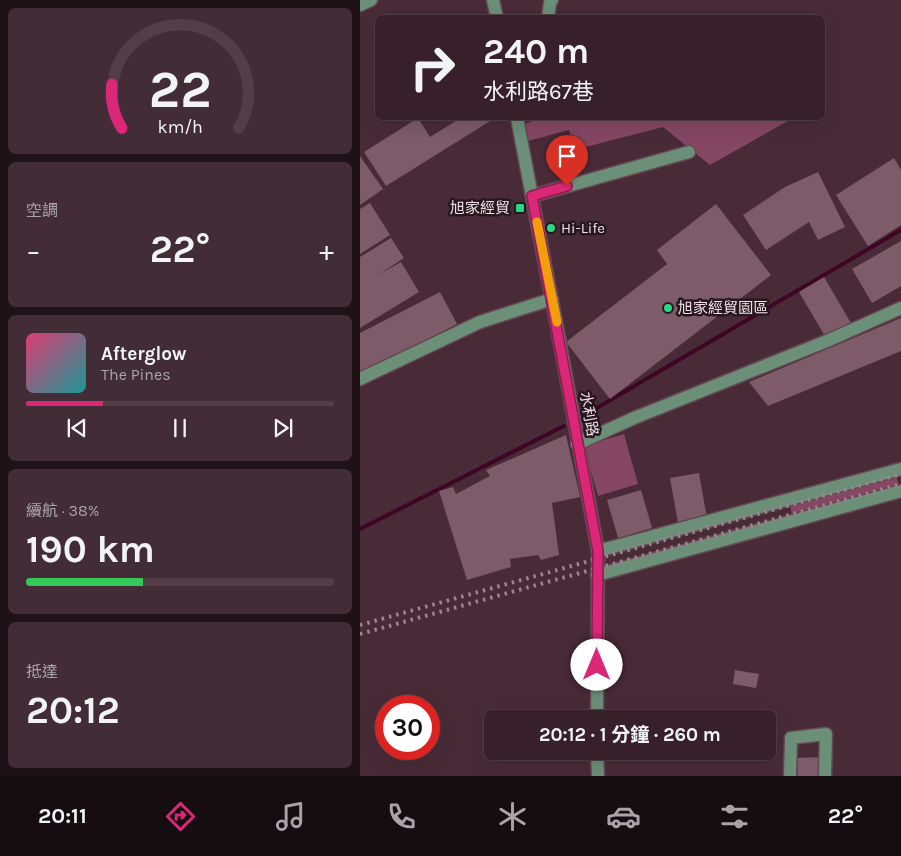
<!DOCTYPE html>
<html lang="zh-TW">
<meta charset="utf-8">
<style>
body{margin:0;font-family:Karla,"Noto Sans TC",sans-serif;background:#422d36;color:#f1f3f6;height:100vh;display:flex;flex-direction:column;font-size:19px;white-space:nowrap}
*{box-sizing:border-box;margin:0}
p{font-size:16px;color:#aaa3a8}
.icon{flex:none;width:28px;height:28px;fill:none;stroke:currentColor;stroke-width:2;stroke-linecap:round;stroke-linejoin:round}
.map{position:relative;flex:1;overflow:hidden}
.panel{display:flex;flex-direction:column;gap:8px;padding:8px;background:#1e1217;width:360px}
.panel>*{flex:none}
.guide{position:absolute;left:15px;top:15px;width:450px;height:105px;border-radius:8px;box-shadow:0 5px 20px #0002,0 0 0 1px #513e47;background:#37202a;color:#f1f3f6;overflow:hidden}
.speed{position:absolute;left:15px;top:695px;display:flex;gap:10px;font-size:25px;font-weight:700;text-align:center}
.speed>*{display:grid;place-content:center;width:65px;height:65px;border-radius:50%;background:#37202a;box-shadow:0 5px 20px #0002,0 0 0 1px #513e47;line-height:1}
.speed .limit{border:8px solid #d22;background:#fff;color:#111}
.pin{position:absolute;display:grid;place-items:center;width:42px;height:42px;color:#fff;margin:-51px -21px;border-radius:50% 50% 50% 0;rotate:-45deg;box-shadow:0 0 5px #0007}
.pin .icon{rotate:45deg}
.me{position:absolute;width:55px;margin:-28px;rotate:0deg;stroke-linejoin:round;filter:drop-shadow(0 0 4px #0008)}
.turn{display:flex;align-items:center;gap:18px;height:105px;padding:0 25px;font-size:22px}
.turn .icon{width:65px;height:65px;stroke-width:2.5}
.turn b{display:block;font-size:35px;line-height:42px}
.big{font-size:38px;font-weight:700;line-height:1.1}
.panel .tile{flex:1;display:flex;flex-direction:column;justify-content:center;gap:8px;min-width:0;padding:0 18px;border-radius:8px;background:#422d36}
.panel .dial{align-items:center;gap:0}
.dial svg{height:130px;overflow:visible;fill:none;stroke:#513e47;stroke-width:7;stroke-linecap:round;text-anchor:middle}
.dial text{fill:#f1f3f6;stroke:none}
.song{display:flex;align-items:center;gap:15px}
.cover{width:60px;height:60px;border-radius:8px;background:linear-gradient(135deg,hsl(340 70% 55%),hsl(180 70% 35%))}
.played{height:5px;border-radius:2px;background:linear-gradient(90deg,#db2777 25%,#513e47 25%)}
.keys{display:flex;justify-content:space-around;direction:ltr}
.heat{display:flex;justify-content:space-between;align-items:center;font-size:28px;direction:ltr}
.charge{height:8px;border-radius:4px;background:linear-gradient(90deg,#34c759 38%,#513e47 0)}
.trip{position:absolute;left:124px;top:710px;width:292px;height:50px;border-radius:8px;background:#37202a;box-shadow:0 5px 20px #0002,0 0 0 1px #513e47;font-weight:700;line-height:50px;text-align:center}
.dock{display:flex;height:80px;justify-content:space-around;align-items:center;background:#160d11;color:#aaa3a8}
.dock .icon{width:35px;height:35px}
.dock .active{color:#db2777}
.dock b{font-size:22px;color:#f1f3f6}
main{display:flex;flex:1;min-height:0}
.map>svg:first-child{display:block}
</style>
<main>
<section class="panel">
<div class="tile dial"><svg viewBox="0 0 100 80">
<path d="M14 69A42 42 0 1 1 86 69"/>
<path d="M14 69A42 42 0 0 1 8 42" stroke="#db2777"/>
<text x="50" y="56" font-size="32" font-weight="700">22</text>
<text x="50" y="72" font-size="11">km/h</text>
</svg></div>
<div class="tile"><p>空調</p>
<div class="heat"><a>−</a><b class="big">22°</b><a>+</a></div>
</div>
<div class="tile">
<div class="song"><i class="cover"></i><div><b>Afterglow</b><p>The Pines</p></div></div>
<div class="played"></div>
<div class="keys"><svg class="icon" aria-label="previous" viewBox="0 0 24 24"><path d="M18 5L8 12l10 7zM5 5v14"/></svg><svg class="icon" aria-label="pause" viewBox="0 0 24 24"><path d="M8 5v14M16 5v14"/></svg><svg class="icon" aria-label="next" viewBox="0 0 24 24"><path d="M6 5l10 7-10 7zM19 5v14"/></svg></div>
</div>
<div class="tile"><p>續航 · 38%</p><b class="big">190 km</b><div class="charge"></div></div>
<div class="tile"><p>抵達</p><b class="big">20:12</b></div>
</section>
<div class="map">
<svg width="541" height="776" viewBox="0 0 541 776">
<rect width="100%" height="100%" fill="#492b38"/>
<!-- green -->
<g fill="#854763">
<polygon points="179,118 433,118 350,165 303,127 214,150 209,130 164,142 161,126"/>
<polygon points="264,434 278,484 238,496 224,446"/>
<polygon points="535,473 540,489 433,518 429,502"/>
</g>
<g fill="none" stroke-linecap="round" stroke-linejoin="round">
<!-- stream -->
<g stroke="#3f0525" stroke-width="4">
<polyline points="223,416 541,230"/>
<polyline points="0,529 204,426"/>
</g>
</g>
<!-- building -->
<g fill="#7d5b69">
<polygon points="58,118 70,137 101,118 135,118 26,186 4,152"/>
<polygon points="0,156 23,189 0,205"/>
<polygon points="534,158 541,170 541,225 508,246 476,195"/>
<polygon points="458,172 485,227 458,240 449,222 406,250 383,215 425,187"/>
<polygon points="10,203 30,235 0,254 0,209"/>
<polygon points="356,204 411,275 250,399 206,342 307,264 297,250"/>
<polygon points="31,238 44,258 18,275 41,262 59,292 0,328 0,257"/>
<polygon points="541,241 541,286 512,303 492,269"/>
<polygon points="464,277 491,323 466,338 439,292"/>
<polygon points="80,292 97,324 0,374 0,333"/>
<polygon points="541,318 541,351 408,406 389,382"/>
<polygon points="206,435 220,497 192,503 199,555 181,560 178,555 150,559 151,567 107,580 79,491 93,487 96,494 130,476 126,470"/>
<polygon points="339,473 347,518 318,523 310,478"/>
<polygon points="281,490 292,528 258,538 247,500"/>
<polygon points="375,670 399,674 396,688 373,684"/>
<polygon points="463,757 463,776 438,776 437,758"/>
</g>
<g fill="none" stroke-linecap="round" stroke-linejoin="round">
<!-- minor casing -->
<g stroke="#644854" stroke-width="15">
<g id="minor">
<polyline points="133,0 137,18"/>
<polyline points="0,5 11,0"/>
<polyline points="188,18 190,3 192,0"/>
<polyline points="157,118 196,322 238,551 237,719"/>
<polyline points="172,196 329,152"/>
<polyline points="0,379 120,322 192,299"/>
<polyline points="217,444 274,418 467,341 541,308"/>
<polyline points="238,551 541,469"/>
<polyline points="237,575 541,491"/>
<polyline points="237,751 238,776"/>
<polyline points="430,776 431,738 466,734 465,776"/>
</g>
</g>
<!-- minor -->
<use href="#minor" stroke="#6c8f78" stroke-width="12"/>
<!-- rail -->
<g stroke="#9d848f" stroke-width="4" stroke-dasharray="2.5 5" stroke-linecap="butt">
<polyline points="0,625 541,474"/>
<polyline points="0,634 541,484"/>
</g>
</g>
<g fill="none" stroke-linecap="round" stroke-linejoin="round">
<!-- route casing -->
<g stroke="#8e194d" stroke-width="12">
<polyline id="route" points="207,186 172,196 238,551 237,665"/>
</g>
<!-- route -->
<use href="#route" stroke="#db2777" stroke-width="9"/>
<!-- slow -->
<polyline stroke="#f59e0b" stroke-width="9" points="177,222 197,322"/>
</g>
<!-- markers -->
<g fill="#2ad884" stroke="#26181e" stroke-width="2">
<rect x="155" y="203" width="10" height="10" rx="2.5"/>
<circle cx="191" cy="228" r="5"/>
<circle cx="308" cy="308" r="5"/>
</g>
<g text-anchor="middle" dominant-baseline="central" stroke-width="5" stroke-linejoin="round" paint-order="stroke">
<!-- poi labels -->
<g font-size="15" fill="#f2dee6" stroke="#26181e" text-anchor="start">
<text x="150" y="208" text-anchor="end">旭家經貿</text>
<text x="201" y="228">Hi-Life</text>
<text x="318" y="308">旭家經貿園區</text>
</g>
<!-- street labels -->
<g font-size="15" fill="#f2dee6" stroke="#26181e">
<text transform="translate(229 414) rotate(80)">水利路</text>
</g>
</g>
</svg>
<div class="speed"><div class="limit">30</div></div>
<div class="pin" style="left:207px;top:186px;background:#d93025"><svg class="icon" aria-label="arrive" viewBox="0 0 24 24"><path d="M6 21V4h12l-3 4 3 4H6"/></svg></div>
<svg class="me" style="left:237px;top:665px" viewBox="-20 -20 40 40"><circle r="19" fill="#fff"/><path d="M0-13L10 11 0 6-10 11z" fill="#db2777"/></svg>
<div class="trip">20:12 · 1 分鐘 · 260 m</div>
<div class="guide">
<div class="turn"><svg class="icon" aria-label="right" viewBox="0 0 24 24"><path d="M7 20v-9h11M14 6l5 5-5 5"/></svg><div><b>240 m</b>水利路67巷</div></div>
</div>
</div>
</main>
<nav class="dock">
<b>20:11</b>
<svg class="icon active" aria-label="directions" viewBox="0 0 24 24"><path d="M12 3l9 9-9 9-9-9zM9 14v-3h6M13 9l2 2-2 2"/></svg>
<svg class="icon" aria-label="music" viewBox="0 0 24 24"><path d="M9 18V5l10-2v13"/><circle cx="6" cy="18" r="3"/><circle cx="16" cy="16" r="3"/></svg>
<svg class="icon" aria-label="phone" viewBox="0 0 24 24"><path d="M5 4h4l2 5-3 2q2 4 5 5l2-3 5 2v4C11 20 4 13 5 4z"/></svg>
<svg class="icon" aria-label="climate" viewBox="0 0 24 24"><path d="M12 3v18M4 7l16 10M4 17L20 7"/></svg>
<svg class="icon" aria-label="car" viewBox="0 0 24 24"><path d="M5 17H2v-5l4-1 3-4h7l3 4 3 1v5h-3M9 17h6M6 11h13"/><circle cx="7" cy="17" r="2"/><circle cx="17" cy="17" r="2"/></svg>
<svg class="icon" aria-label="filters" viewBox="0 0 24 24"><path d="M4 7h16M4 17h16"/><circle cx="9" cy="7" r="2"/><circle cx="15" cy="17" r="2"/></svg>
<b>22°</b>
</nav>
